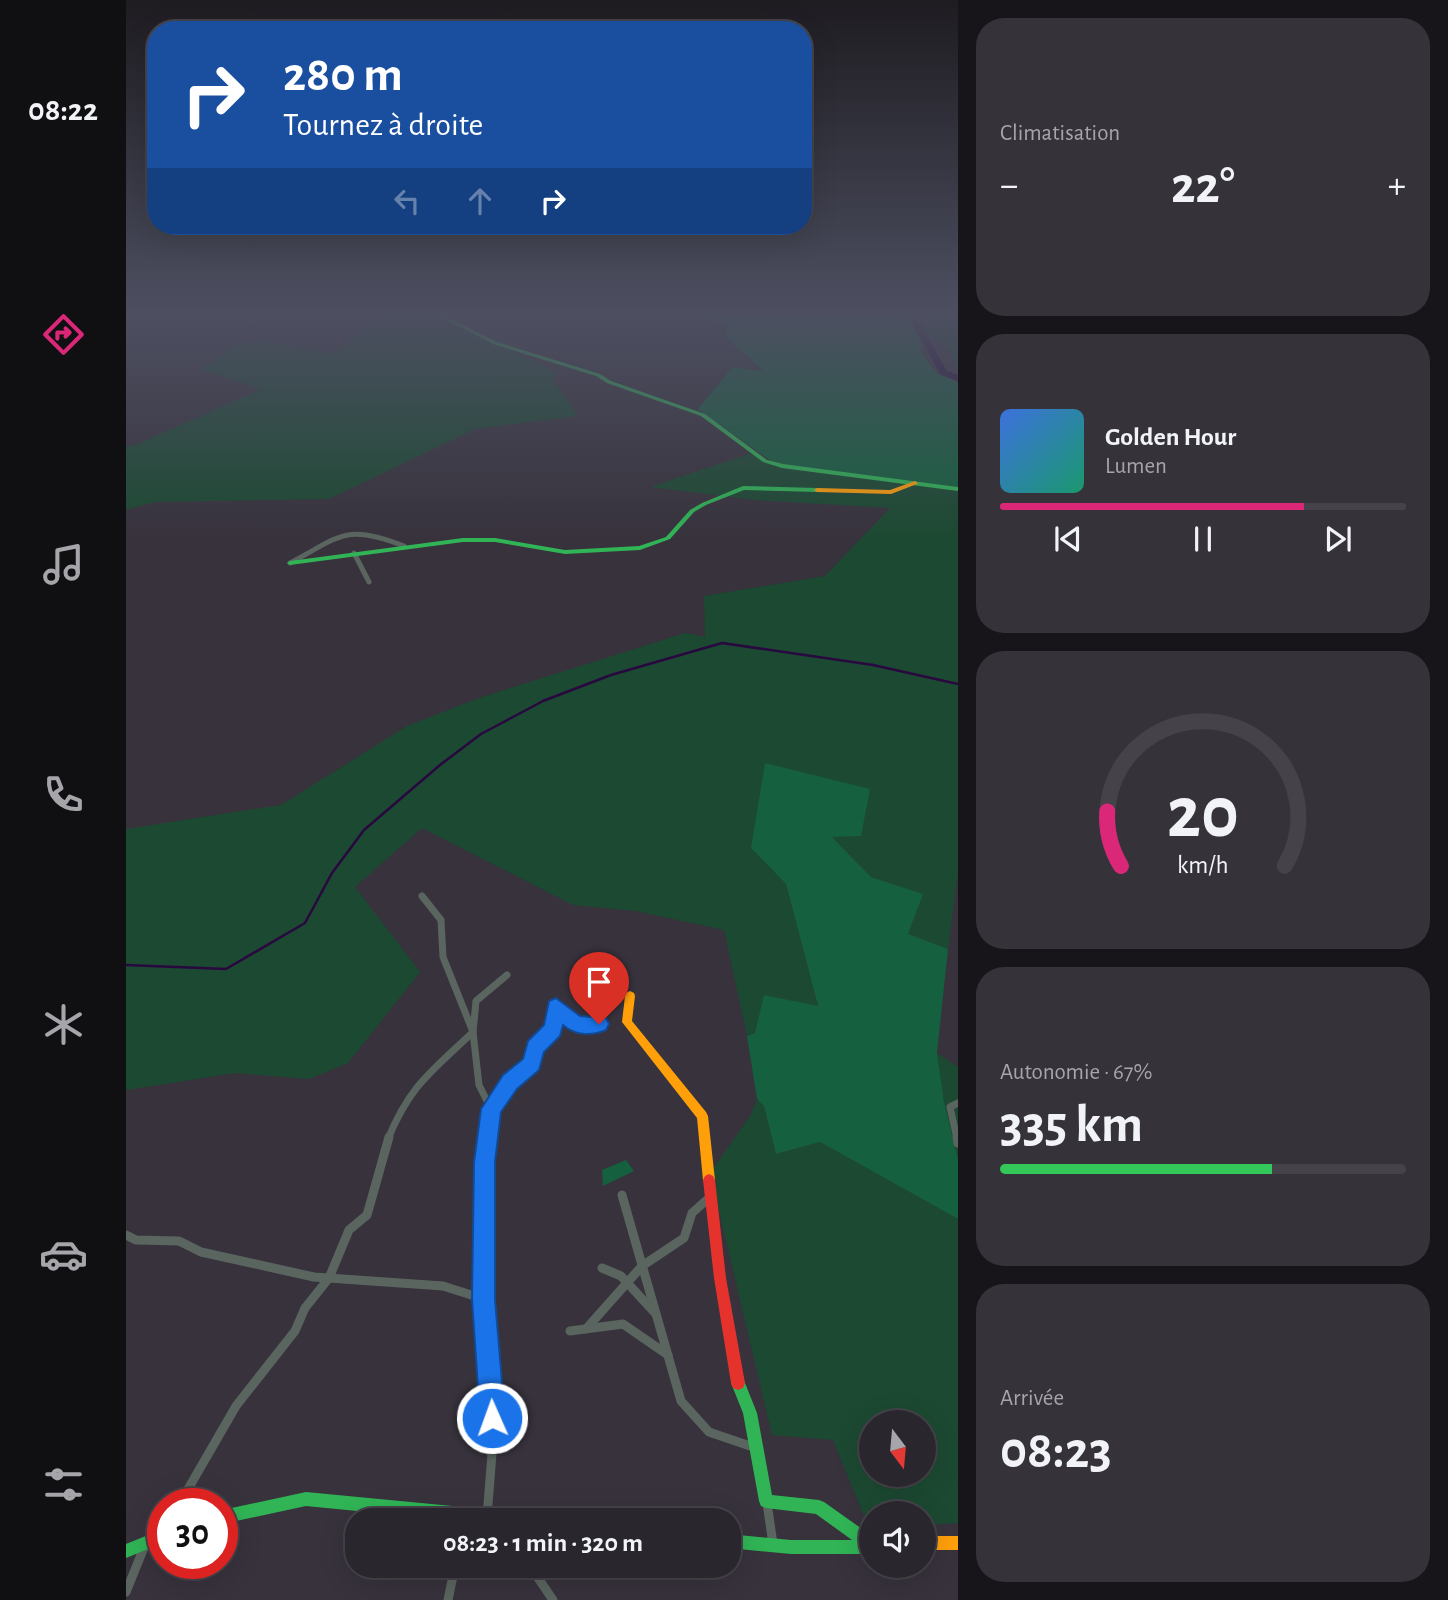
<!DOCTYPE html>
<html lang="fr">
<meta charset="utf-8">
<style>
body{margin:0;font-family:"Alegreya Sans",sans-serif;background:#353239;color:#f1f3f6;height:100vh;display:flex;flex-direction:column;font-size:26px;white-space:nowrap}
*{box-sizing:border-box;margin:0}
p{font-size:23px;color:#a5a5aa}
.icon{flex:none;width:38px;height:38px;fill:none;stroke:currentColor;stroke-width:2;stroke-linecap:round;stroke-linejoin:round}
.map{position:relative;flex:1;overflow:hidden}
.panel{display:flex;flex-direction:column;gap:18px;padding:18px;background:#171519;width:490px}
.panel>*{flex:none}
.guide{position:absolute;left:21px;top:21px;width:665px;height:214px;border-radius:28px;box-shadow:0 7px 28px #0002,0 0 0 2px #454349;background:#1a4fa0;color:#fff;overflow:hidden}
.needle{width:46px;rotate:164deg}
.fabs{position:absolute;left:733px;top:1410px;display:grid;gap:14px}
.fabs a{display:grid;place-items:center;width:77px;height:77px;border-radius:50%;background:#29262d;box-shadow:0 7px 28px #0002,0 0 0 2px #454349;font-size:35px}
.speed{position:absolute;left:21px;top:1488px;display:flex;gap:14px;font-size:35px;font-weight:700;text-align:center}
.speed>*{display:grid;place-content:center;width:91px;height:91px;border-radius:50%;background:#29262d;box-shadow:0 7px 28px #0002,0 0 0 2px #454349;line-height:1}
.speed .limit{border:10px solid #d22;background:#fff;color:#111}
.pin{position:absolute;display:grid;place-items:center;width:60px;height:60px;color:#fff;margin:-72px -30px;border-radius:50% 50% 50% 0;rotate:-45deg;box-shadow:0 0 7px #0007}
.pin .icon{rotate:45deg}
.me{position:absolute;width:77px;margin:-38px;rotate:358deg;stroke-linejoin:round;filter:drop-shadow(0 0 5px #0008)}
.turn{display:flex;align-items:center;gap:24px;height:147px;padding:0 21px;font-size:32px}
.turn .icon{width:91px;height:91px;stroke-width:2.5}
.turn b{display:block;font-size:49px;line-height:60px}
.lanes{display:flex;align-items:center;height:66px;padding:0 21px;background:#0003;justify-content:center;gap:35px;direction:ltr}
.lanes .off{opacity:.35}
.big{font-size:52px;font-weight:600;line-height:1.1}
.panel .tile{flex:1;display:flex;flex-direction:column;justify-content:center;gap:10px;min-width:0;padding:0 24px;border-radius:28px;background:#353239}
.panel .dial{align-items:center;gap:0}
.dial svg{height:182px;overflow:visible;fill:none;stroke:#454349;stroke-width:7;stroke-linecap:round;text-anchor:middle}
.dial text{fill:#f1f3f6;stroke:none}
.song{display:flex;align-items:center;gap:21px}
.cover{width:84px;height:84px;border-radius:10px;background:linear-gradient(135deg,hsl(220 70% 55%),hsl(160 70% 35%))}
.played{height:7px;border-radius:4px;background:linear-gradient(90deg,#db2777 75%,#454349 75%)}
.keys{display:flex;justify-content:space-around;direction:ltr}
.heat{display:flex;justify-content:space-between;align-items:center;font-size:38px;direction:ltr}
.charge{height:10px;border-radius:5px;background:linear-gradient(90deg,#34c759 67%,#454349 0)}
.trip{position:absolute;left:219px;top:1508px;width:396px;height:70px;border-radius:28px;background:#29262d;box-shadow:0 7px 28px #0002,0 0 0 2px #454349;font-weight:600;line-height:70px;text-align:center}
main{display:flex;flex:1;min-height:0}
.tabs{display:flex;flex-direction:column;width:126px;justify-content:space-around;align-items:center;background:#100f12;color:#a5a5aa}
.tabs .icon{width:49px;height:49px}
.tabs .selected{color:#db2777}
.tabs b{font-size:32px;color:#f1f3f6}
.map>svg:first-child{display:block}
</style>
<main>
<nav class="tabs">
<b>08:22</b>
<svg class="icon selected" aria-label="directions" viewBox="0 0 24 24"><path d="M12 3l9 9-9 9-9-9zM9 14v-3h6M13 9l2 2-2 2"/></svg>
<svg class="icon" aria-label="music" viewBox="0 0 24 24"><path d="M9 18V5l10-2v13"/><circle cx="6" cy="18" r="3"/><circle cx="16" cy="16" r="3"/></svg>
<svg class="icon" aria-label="phone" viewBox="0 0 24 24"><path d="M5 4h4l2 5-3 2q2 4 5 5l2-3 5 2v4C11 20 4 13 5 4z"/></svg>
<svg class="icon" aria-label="climate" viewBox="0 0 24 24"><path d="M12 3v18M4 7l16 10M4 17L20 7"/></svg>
<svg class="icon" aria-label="car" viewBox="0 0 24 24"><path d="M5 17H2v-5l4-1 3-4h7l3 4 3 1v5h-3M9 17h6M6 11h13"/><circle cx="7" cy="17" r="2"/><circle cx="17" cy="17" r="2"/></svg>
<svg class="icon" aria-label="filters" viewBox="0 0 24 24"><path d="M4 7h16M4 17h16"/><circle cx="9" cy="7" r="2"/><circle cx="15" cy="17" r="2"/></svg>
</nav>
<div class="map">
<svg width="832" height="1600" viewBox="0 0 832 1600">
<rect width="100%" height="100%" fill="#37323c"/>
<!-- green -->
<g fill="#1c4932" fill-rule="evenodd">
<polygon points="260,315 308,315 415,364 430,373 427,379 452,416 349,429 203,499 28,502 0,510 0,446 9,445 136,389 75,369 112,344 138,341 204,354"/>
<polygon points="801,315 832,315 832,370 824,351 801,330 798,325"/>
<polygon points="626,453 638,461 832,490 832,872 822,949 782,934 796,894 745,877 706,837 744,789 625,848 660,884 692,1007 621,1036 598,930 510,911 447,905 296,828 229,887 294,972 222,1063 183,1079 109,1073 0,1090 0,829 155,805 281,726 353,698 559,633 579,637 578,596 699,576 764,508 629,500 524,487"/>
<polygon points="811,1053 832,1067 832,1159 818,1102"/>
<path d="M631,1099L638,1106L650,1154L694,1142L832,1219V1523L798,1525V1514H746L743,1528L707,1440L646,1435L584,1173L624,1116ZM746,1423H798V1475H746Z"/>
</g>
<!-- forest -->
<g fill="#15603e">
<polygon points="560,315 782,315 794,336 795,353 811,373 832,382 832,487 649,464 572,409 607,367 638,371 600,337 600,324"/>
<polygon points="639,763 744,789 735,836 706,837 745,877 797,894 782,934 822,949 811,1053 818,1102 832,1159 832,1219 694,1142 650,1154 638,1106 631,1099 621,1036 629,1033 638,995 692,1006 660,884 625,848"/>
<polygon points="500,1160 508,1171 477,1186 476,1170"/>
</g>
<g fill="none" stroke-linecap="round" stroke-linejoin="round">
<!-- stream -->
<polyline stroke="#28083f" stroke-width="2.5" points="0,965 100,969 179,923 206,873 238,830 314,765 355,734 417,701 485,675 596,643 747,665 832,684"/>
<!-- river -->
<polygon fill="#28083f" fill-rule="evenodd" points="784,315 792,315 792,320 821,371 832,375 832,381 815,375 784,320"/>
<!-- street-far3 -->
<polyline stroke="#5a655f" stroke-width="4.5" points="127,319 132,315"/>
<!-- street-far2 -->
<g stroke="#5a655f" stroke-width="5">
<polyline points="228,553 243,582"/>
<path d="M164,563C215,536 220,523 278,546"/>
</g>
<!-- street-far1 -->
<g stroke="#5a655f" stroke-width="7">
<polyline points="296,896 315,920 317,957 347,1032 350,1001 381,975"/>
<polyline points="430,1007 450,1025 473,1024"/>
<polyline points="347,1032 353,1085 365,1109 362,1139"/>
<path d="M365,1109C385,1080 429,1043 430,1007"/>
<path d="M262,1139C284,1085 306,1071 347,1032"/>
<polyline points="831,1139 824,1107 832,1103"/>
</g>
<!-- street -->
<g stroke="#5a655f" stroke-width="9">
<polyline points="831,1137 832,1143"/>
<polyline points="496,1195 555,1401 583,1432 630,1448"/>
<polyline points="0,1235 10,1240 53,1241 75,1252 188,1277 317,1286 358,1299"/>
<polyline points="476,1268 495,1276 529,1313"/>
<polyline points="460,1329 516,1266 558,1238 566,1213 584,1197"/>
<polyline points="444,1331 497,1324 542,1355"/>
<polyline points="54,1503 110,1406 169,1331 179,1308 203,1278 223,1230 241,1215 263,1137"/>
<polyline points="641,1503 647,1544"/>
<polyline points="361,1517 367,1441 364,1346 358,1299 362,1137"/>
<polyline points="27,1537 37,1526"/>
<polyline points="404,1566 427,1600"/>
<polyline points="0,1592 19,1545"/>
<polyline points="322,1600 329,1566"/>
</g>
<!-- fast -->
<g fill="#30b455" fill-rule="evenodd">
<polygon points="311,315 317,315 371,342 474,374 485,381 579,414 641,460 657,464 832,487 832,491 656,468 637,462 575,416 481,383 470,376 367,344"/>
<polygon points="617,486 691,488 694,490 691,492 618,490 580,505 568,512 544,539 514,550 439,554 369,542 337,542 164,565 161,563 164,561 337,538 369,538 439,550 513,546 540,537 564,510 576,503"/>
<polygon points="612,1376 617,1378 631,1413 646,1495 693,1500 698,1502 746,1536 746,1554 665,1554 602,1548 602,1534 665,1540 726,1540 690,1514 640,1508 635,1506 633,1501 617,1413 605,1383 607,1378"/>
<polygon points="180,1492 410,1514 415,1516 417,1521 333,1521 180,1506 96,1524 96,1510"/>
<polygon points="37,1529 37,1543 0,1558 0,1544"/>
</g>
<!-- slow -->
<g fill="#ff9f0a" fill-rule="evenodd">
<polygon points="789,481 792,483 791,484 765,494 691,492 688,490 691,488 764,490"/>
<polygon points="504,991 508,993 509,996 506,1021 580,1112 582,1116 589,1180 587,1184 583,1186 579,1184 577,1180 571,1118 496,1022 499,996 500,993"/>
<rect x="798" y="1536" width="34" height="14"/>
</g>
<!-- jam -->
<polygon fill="#e5322d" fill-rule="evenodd" points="583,1174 587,1176 589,1180 600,1278 619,1383 617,1388 612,1390 607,1388 605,1383 588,1278 577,1180 579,1176"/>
</g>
<!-- sky -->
<linearGradient id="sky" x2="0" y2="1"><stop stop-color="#1e1c21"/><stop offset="0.58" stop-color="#4d4f61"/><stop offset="1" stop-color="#4d4f61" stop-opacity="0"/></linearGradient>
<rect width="832" height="539" fill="url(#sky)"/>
<!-- route -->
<path fill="#1a73e8" stroke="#114b97" stroke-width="2" d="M430,998L454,1016L480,1018L483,1024L480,1030C466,1036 449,1036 437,1025L434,1036L418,1052L413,1070L391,1089L375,1112L369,1162V1299L379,1418L375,1426L366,1430L358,1426L354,1418L346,1299L348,1162L355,1109L377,1075L397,1059L402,1041L418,1025L423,1001Z"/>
</svg>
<div class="fabs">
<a><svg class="needle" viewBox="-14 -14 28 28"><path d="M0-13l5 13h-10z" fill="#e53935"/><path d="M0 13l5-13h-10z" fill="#a5a5aa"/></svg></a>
<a><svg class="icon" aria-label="sound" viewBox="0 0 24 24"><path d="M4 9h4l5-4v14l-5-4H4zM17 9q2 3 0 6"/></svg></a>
</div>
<div class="speed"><div class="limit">30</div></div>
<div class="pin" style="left:473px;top:1024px;background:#d93025"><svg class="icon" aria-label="arrive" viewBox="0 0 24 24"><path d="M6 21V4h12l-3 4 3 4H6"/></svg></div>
<svg class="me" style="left:366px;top:1418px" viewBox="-20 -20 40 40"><circle r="17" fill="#1a73e8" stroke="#fff" stroke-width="3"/><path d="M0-11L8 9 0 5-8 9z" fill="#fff"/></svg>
<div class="trip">08:23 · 1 min · 320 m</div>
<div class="guide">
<div class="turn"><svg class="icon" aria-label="right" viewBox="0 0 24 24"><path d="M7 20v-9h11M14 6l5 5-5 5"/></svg><div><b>280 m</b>Tournez à droite</div></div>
<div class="lanes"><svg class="icon off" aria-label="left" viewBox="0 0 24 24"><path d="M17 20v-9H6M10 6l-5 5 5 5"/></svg><svg class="icon off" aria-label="ahead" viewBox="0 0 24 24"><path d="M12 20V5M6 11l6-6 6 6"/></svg><svg class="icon" aria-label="right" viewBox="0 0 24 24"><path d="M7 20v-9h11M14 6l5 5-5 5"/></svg></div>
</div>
</div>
<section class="panel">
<div class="tile"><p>Climatisation</p>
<div class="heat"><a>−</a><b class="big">22°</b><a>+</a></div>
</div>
<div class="tile">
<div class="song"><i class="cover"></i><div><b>Golden Hour</b><p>Lumen</p></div></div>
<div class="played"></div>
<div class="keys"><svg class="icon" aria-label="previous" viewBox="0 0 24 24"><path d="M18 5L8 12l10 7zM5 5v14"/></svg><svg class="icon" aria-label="pause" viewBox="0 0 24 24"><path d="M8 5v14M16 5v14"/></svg><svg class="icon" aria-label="next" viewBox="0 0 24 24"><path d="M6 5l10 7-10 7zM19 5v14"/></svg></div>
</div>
<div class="tile dial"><svg viewBox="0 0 100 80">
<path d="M14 69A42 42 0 1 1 86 69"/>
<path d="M14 69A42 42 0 0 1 8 45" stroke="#db2777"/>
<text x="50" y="56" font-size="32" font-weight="700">20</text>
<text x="50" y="72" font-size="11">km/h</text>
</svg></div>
<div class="tile"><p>Autonomie · 67%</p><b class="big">335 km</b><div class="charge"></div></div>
<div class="tile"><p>Arrivée</p><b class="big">08:23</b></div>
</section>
</main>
